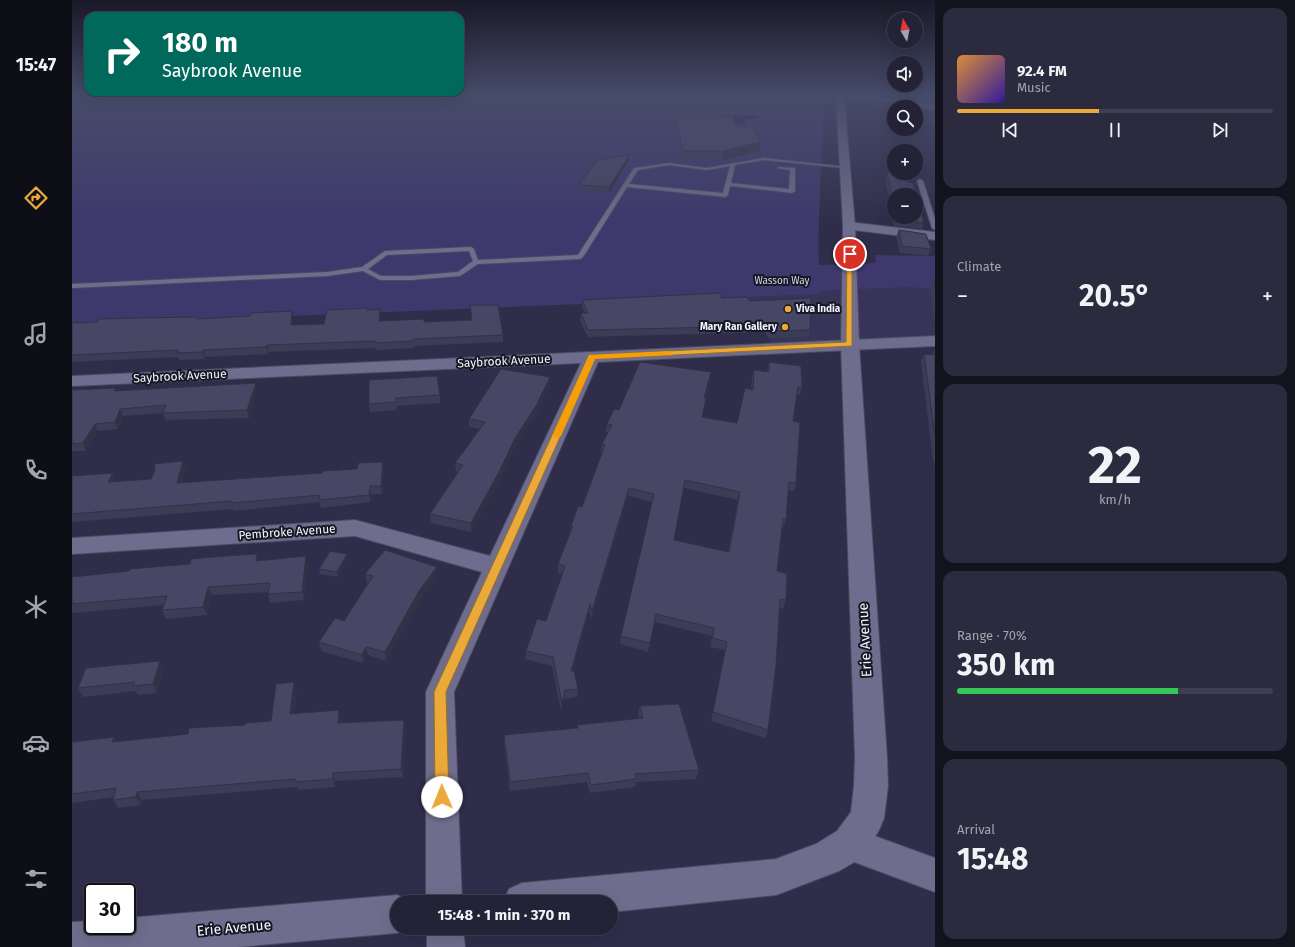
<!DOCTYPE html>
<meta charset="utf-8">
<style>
body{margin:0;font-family:"Fira Sans",sans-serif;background:#2b2a3f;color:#f1f3f6;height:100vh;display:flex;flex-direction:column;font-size:15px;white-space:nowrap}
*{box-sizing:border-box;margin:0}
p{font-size:13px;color:#a3a4ad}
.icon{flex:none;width:22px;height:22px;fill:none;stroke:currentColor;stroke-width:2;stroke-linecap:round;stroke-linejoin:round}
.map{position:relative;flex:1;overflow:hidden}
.sheet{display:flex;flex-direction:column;gap:8px;padding:8px;background:#13131e;width:360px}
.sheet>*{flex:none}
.top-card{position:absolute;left:12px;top:12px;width:380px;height:84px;border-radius:12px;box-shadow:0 4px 16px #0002,0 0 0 1px #403f52;background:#00695c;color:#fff;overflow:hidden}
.needle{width:26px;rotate:350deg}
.tools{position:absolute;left:815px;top:12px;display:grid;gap:8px}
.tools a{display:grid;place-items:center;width:36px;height:36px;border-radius:50%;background:#232237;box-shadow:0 4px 16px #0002,0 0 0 1px #403f52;font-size:20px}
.speed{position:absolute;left:12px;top:883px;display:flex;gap:8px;font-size:20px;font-weight:700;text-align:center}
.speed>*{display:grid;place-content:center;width:52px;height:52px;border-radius:50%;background:#232237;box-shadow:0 4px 16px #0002,0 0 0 1px #403f52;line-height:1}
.speed .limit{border:2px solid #111;border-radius:6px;background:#fff;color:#111}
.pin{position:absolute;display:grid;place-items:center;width:34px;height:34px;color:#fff;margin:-17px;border:2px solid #fff;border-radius:50%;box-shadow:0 1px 4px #0007}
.me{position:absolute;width:44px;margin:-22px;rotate:359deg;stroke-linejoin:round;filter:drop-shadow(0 0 3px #0008)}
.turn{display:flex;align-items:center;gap:14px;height:84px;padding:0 12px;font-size:18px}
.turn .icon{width:52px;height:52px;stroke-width:2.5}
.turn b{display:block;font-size:28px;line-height:34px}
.big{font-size:30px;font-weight:700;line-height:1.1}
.sheet .widget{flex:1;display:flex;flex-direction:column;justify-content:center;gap:6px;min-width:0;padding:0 14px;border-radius:12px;background:#2b2a3f}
.sheet .dial{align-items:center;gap:0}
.dial b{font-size:52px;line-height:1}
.song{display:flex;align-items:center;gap:12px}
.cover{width:48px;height:48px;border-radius:6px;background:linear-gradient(135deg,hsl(30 70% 55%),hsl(250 70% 35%))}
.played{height:4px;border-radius:2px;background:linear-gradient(90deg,#eba939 45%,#403f52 45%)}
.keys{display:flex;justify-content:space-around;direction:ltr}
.heat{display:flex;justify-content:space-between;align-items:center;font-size:22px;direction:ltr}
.charge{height:6px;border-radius:3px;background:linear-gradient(90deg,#34c759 70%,#403f52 0)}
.trip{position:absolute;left:318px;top:895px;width:228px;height:40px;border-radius:20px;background:#232237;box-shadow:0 4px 16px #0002,0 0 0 1px #403f52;font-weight:700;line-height:40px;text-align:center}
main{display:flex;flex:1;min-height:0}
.menu{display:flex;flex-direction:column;width:72px;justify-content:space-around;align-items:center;background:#0e0e16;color:#a3a4ad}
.menu .icon{width:28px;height:28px}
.menu .active{color:#eba939}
.menu b{font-size:18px;color:#f1f3f6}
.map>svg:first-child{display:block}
</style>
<main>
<nav class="menu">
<b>15:47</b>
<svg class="icon active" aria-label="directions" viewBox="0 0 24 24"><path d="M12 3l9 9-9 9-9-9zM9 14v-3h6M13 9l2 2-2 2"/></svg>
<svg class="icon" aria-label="music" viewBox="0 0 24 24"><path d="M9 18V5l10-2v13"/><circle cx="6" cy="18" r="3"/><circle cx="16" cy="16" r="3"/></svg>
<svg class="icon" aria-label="phone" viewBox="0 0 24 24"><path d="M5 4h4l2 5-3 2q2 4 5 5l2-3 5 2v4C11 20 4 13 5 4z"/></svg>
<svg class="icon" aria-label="climate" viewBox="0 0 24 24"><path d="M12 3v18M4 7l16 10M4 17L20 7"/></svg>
<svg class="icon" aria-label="car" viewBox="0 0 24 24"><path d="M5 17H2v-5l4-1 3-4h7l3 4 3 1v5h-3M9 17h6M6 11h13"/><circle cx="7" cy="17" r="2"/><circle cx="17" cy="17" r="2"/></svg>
<svg class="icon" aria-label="filters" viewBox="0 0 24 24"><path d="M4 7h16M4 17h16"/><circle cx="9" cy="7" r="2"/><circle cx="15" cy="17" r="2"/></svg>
</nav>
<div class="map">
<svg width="863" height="947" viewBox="0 0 863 947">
<rect width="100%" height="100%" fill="#2f2d49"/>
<!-- built -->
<polygon fill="#373457" points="863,285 863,341 703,348 684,320 676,297 746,294 747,291"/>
<!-- green -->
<path fill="#3e386d" d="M0,96H751C752,152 745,209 747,265L804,263L803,255L863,256V289L837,287L748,291L747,294L727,295L0,325Z"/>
<!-- water -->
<polygon fill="#200d54" points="651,115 686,116 687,119 672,119 674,124 654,123"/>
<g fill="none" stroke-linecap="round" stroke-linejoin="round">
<!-- service casing -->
<g stroke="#4c4a61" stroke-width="2">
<g id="service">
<polygon points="840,96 844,96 854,101 839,105 839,103 848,101"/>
<path d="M692,158L775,167L773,168L692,160L663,165L659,183L717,189L718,170L705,168L707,167L723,168V191L720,193L658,186L656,195L653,197L555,187L511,257L508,259L406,264L388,276L339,280H308L291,271L255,276L0,288V284L255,272L290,267L313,251L399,247L402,249L406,260L506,255L562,168L597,163L635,168ZM597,165L635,170L658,166L651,193L557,184L566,170ZM397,251L401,261L386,272L339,276H309L296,269L315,255Z"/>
<polygon points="848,179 851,181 863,219 863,230 860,228 845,181"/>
</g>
</g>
<!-- minor casing -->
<g stroke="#4c4a61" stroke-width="2">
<g id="minor">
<polygon points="776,96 818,98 863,106 863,110 818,102 780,98"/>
<polygon points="777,222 863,232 863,240 773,229 771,226 773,223"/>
<polygon points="863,336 863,346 526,362 382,692 390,902 354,902 354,692 410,572 283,536 0,554 0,538 283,520 418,556 509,363 0,386 0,376"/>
<polygon points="778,827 863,858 863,892 766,856 761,844 766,832"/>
<polygon points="355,928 391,928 393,947 355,947"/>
</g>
</g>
<!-- tertiary casing -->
<g stroke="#4c4a61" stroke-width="2">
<g id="tertiary">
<polygon points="764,96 772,96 783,226 787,344 815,758 816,786 812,818 807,830 791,857 767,871 704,895 539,912 539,902 431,902 437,889 450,883 704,859 744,844 765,831 779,812 782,786 783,758 769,344 771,226"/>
<polygon points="325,895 339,902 325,902 325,928 337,928 325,933 166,947 0,947 0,922 21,921 21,926 55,926 55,918"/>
</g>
</g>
<!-- service -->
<use href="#service" fill="#6e6d8d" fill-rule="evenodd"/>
<!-- minor -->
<use href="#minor" fill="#6e6d8d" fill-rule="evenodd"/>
<!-- tertiary -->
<use href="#tertiary" fill="#6e6d8d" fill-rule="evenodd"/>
</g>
<!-- wall -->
<g fill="#3d3c56" fill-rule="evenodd">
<polygon points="603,115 664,126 688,151 650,160 610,160 602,123"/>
<polygon points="859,115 863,115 863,124 858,120"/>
<polygon points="557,160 537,193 506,191 507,185"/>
<path d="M815,172L852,223L850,229L822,226L813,178ZM822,195L844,217H822Z"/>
<polygon points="827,230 859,249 856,256 828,253 824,237"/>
<polygon points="862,279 863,279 863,319 862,319 858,289"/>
<polygon points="650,298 678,301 738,330 736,337 697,338 693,332 516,337 508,320 509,313 513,313 510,307 510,300"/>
<polygon points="398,305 431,335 431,342 342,346 342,348 304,350 303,348 196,352 196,354 133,357 133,359 107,360 106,357 0,362 0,323 127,319 178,316 220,311 221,317 221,325 252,324 296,310 309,316 308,321 352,322 399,320"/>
<polygon points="863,349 863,466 861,460 849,361 852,354 860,355"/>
<path d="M697,362L730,387L728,395L725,394L721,421L724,483L722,491L716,490L714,520L711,528H710L705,571L714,600L711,609L707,608L696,730L693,738L639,721L653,650L638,647L640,636L583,622L576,652L548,644L549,636L580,502L556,496L519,619L517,612L500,671L506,689L505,697L492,699L489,711L480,666L453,659L454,651L474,621L491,574L486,573V564L498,533L499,526L510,507L530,453L529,452L530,444L536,432H534L535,424L547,410L637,379L633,398L630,417L665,423L679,389L680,377L682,370L695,372ZM612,488L666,500L656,552L602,540Z"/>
<polygon points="478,377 478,385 464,414 443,446 428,479 399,532 359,523 358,514 386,472 384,471 383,463 408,429 397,427 397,419"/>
<polygon points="297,380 368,395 368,403 324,406 325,410 298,412 297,404"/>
<polygon points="0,390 45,391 185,390 177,418 93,420 91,413 51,416 46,429 26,431 14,451 0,451"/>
<polygon points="114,469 110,483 312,469 310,494 299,494 298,502 249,508 248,502 162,511 161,509 0,522 0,476 44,480 44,481 79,479"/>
<polygon points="185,554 187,560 236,565 232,600 198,603 196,594 196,592 140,595 135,615 94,619 90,610 92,605 0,613 0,577 57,571 118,564"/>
<polygon points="276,558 266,577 248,574 247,569"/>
<polygon points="293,574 365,576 348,600 314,661 296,655 291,663 249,651 247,642 272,621 296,583 295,583"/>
<polygon points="92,670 85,693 66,695 64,691 11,697 6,688"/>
<polygon points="222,682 225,691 222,713 269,718 268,723 332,720 334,729 331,777 263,781 263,787 226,790 225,787 70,800 69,805 46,808 41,800 41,797 0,803 0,742 45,742 116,734 199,721"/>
<polygon points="568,706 627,770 624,779 564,782 563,787 518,793 515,782 438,791 432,744 432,735 505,728 505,725 567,718 566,715"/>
</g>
<!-- shaded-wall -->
<g fill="#323146">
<polygon points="689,142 688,151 650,160 651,151"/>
<polygon points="557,155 557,160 537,193 537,187"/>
<polygon points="308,309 309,316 308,328 307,321"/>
<polygon points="220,311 221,317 220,332 219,325"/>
<polygon points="195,345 196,352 196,354 194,347"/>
<polygon points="131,350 133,357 133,359 130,352"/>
<polygon points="478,377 478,385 464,414 443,446 428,479 399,532 399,523 443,438"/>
<polygon points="184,383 185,390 177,418 175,410"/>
<polygon points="48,409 51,416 46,429 43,422"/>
<polygon points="23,424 26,431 14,451 11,443"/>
<polygon points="111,461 114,469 108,491 105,483"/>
<polygon points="311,462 312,469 310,494 309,486"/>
<polygon points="41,473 44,480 40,490 36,482"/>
<polygon points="298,486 299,494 298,502 297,495"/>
<polygon points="557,488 556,496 519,619 520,611"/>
<polygon points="185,554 188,563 184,561"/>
<polygon points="275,554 276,558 266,577 265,572"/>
<polygon points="234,556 236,565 232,600 230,592"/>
<polygon points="365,567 365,576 348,600 314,661 313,652 347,591"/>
<polygon points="136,587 140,595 135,615 131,607"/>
<polygon points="518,604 517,612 498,679 499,671"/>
<polygon points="294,647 296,655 291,663 290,655"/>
<polygon points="88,661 92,670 85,693 81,684"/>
<polygon points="222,682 225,691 221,722 218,714"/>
<polygon points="493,690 492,699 489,711 490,703"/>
<polygon points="267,710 269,718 268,732 266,723"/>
<polygon points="332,720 334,729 331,777 329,769"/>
<polygon points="42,737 47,745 40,742"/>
<polygon points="261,773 263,781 263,787 261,779"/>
<polygon points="65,792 70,800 69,805 64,797"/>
</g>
<!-- building -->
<g fill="#474664" stroke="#323146" fill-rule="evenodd">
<polygon points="603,115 661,117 664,126 680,127 689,142 651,151 611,151"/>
<polygon points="859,115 863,115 863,118"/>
<polygon points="557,155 537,187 507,185 525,160"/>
<polygon points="815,172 834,174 836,182 841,183 852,223 824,220 824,217 844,217 844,195 822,195 822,208"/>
<polygon points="827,230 854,234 859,249 830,246"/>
<polygon points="862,279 863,279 863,287"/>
<polygon points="647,293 650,298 675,297 678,301 739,298 738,330 699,331 695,326 516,330 509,313 516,313 510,300"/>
<polygon points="398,305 426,305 431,335 341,339 341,341 303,343 303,341 195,345 194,347 131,350 130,352 105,353 106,350 0,355 0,323 25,322 28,319 62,318 126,317 125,319 178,316 179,313 220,311 219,325 252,324 255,310 295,308 295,310 308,309 307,321 352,319 352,322 400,320"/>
<polygon points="852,354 863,355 863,436"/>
<path d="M568,362L639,372L632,398H634L630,417L665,423L673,388L681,390L682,370L697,372V362L729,366L730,387H726L721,421L728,423L724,483L717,482L714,520L711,519L705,571L715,574L714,600L708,599L704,666L696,730L641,712L655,642L641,638L642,628L584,614L578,643L549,636L582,494L557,488L520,611L518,604L499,671H502L506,689L493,690L490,703L481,657L454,651L465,619L474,621L493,566L486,564L501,526H499L506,506L510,507L533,445L530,444L540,425L535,424L542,409L547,410ZM613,480L668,492L657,552L602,540Z"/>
<polygon points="429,369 478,377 464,406 443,438 428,470 399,523 358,514 391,465 383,463 413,422 397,419"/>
<polygon points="365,376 368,395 324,398 324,402 297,404 297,380"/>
<polygon points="184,383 175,410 91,413 94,405 48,409 43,422 23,424 11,443 0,444 0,390 44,388 42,391"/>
<polygon points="111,461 105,483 250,473 250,471 285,469 286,463 311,462 309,486 298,486 297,495 247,500 248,495 160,503 160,501 0,514 0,476 41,473 36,482 79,479 83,470 82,464"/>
<polygon points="313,550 365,567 347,591 313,652 294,647 290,655 247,642 263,618 272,621 301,576 293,574"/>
<polygon points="258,551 275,554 265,572 247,569"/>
<polygon points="185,554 184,561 234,556 230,592 196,594 198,583 136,587 131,607 90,610 95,596 0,604 0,577 57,571 58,569 118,564 119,559 153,556"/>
<polygon points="88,661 81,684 61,686 63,682 6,688 14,668"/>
<polygon points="222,682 218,714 267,710 266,723 332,720 329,769 261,773 261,779 223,782 223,779 65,792 64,797 41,800 44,788 0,794 0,742 42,737 40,742 116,734 117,728 173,725 173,723 199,721 204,684"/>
<polygon points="607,704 627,770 563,774 564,779 519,785 516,773 438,782 432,735 506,728 505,725 571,718 568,706"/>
</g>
<!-- sky -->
<linearGradient id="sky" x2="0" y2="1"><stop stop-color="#1a1928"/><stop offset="0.42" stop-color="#474c6a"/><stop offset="1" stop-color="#474c6a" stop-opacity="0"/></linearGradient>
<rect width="863" height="228" fill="url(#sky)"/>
<!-- route -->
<polygon fill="#eba939" stroke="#996e25" points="778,252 780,254 780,346 523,359 374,692 377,797 375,802 370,804 365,802 363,797 362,692 517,355 774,342 775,254"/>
<!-- slow -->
<polygon fill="#f59e0b" points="598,351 601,353 600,355 523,359 489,436 487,437 481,437 480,436 517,355"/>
<!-- markers -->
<g fill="#eba939" stroke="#181724" stroke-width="1.5">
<circle cx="716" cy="309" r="4"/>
<circle cx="713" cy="327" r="4"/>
</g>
<g text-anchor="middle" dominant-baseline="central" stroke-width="4" stroke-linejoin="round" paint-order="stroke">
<!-- far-park labels -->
<g font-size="10" fill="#d7d7ec" stroke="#181724">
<text x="710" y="281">Wasson Way</text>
</g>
<!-- far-poi labels -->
<g font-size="10" font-weight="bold" fill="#f3f3ff" stroke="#181724" text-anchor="start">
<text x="724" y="309">Viva India</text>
<text x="705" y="327" text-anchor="end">Mary Ran Gallery</text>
</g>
<!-- street labels -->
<g font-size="12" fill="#f3f3ff" stroke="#181724">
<text transform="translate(432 361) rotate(-3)">Saybrook Avenue</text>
<text transform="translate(108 376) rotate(-3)">Saybrook Avenue</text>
<text transform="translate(215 532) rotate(-4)">Pembroke Avenue</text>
</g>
<!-- near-street labels -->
<g font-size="14" fill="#f3f3ff" stroke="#181724">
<text transform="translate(793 640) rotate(-93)">Erie Avenue</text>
<text transform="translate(162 928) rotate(-5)">Erie Avenue</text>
</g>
</g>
</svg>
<div class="tools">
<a><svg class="needle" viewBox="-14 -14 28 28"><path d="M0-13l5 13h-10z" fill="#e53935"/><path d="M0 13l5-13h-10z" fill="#a3a4ad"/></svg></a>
<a><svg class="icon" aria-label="sound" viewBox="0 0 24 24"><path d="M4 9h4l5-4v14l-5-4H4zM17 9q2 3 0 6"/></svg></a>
<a><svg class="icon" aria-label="search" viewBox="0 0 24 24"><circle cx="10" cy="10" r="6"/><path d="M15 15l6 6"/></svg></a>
<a>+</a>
<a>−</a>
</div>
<div class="speed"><div class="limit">30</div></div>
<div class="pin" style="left:778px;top:254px;background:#d93025"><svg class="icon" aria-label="arrive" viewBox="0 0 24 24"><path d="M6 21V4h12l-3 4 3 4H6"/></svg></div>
<svg class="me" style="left:370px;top:797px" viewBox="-20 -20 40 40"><circle r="19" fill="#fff"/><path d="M0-13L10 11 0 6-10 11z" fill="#eba939"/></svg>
<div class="trip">15:48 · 1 min · 370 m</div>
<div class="top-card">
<div class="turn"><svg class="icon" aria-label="right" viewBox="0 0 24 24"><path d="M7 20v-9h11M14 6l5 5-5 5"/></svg><div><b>180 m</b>Saybrook Avenue</div></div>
</div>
</div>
<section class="sheet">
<div class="widget">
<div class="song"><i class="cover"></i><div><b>92.4 FM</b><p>Music</p></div></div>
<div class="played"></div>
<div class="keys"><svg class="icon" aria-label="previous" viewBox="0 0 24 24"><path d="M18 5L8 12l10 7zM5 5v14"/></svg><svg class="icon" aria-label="pause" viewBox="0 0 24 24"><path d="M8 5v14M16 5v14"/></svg><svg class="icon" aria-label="next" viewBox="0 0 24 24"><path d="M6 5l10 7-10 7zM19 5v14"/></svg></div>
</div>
<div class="widget"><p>Climate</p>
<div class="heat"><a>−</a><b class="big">20.5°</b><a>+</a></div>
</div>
<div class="widget dial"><b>22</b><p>km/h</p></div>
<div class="widget"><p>Range · 70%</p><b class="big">350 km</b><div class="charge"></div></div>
<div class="widget"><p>Arrival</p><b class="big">15:48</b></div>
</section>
</main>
